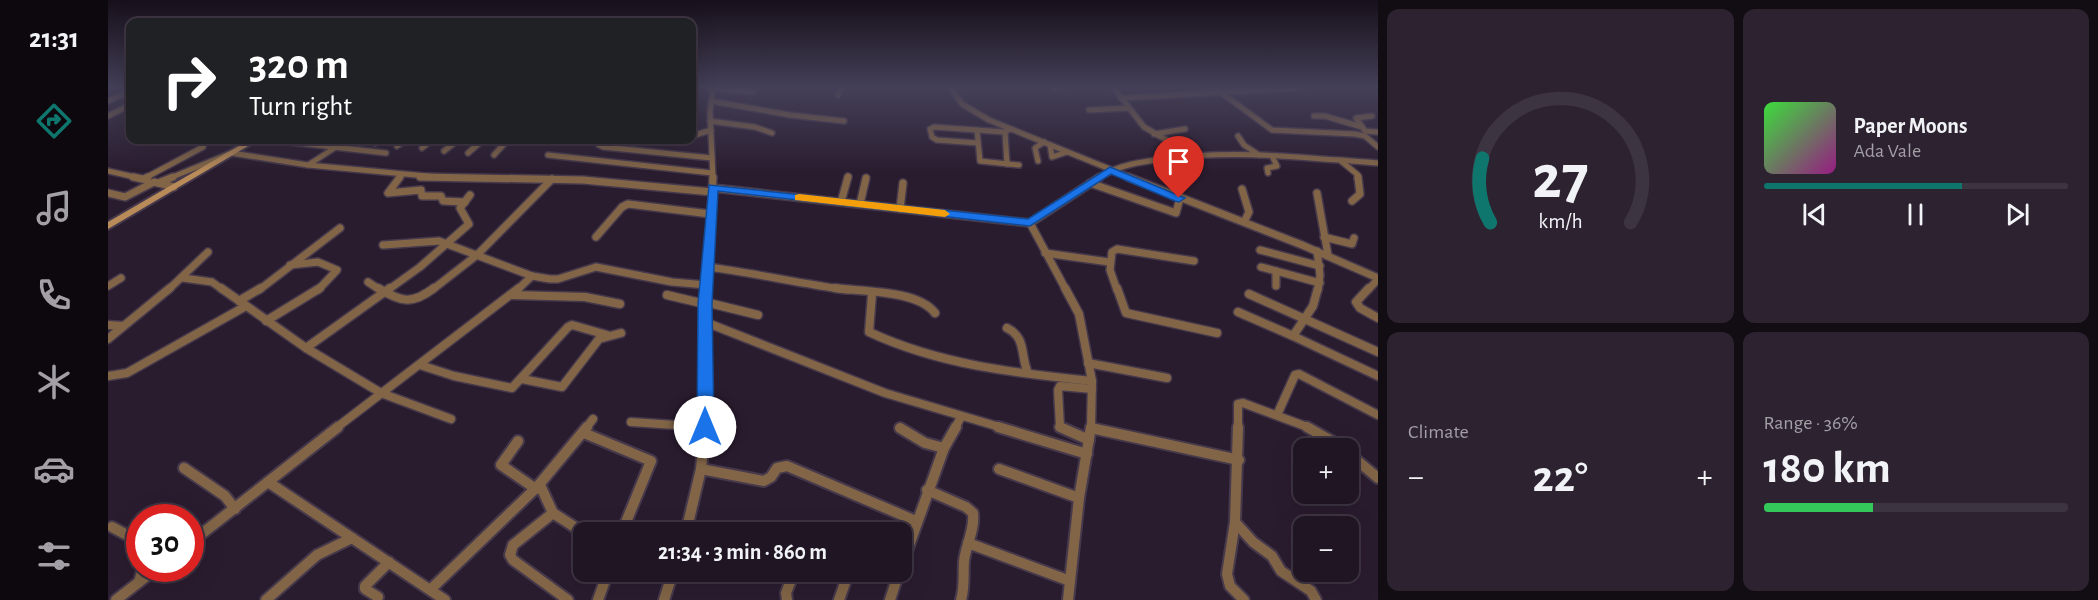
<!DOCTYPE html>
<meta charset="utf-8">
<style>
body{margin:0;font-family:"Alegreya Sans",sans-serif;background:#2d2230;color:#f1f3f6;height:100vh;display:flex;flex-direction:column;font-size:22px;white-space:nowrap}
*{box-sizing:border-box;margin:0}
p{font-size:20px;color:#a29fa6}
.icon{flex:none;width:33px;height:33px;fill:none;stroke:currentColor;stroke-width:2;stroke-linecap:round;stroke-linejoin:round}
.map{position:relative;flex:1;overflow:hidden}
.drawer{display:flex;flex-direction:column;gap:9px;padding:9px;background:#120c13;width:720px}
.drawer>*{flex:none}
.banner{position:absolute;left:18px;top:18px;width:570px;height:126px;border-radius:12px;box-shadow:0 6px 24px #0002,0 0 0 2px #3d3441;background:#202124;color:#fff;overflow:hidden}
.tools{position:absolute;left:1185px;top:438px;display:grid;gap:12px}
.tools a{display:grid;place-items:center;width:66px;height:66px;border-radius:12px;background:#201523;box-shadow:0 6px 24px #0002,0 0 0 2px #3d3441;font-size:30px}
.speed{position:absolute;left:18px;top:504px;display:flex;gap:12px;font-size:30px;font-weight:700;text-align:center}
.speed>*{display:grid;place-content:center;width:78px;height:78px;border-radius:50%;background:#201523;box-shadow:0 6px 24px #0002,0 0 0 2px #3d3441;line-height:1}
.speed .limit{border:9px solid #d22;background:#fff;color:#111}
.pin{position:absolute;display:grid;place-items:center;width:51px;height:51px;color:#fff;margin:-62px -26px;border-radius:50% 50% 50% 0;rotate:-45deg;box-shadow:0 0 6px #0007}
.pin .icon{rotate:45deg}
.me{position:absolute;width:66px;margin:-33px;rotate:0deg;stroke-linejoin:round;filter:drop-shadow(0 0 4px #0008)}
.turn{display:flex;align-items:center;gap:21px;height:126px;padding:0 24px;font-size:27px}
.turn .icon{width:78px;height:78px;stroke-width:2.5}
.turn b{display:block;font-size:42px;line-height:51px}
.big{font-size:45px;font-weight:700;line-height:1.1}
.drawer .widget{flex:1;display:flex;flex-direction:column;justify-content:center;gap:9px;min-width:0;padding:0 21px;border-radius:12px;background:#2d2230}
.drawer .dial{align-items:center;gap:0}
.dial svg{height:156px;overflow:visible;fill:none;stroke:#3d3441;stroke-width:7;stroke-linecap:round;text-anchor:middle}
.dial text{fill:#f1f3f6;stroke:none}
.song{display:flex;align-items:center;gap:18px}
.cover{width:72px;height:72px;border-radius:9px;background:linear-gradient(135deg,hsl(120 70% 55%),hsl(310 70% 35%))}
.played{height:6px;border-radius:3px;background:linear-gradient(90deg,#0f766e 65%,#3d3441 65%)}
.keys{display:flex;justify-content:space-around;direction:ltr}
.heat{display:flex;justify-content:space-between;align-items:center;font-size:33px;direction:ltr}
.charge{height:9px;border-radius:4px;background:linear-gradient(90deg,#34c759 36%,#3d3441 0)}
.drawer .tiles{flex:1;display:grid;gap:9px;grid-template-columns:repeat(2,1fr)}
.trip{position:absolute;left:465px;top:522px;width:339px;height:60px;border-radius:12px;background:#201523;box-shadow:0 6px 24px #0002,0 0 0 2px #3d3441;font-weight:700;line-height:60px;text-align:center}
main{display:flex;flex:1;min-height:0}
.dock{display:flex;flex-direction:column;width:108px;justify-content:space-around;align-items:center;background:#0d080e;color:#a29fa6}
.dock .icon{width:42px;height:42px}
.dock .active{color:#0f766e}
.dock b{font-size:27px;color:#f1f3f6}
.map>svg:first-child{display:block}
</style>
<main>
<nav class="dock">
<b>21:31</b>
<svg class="icon active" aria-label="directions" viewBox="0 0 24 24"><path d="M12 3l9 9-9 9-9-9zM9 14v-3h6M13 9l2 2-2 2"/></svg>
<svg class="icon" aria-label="music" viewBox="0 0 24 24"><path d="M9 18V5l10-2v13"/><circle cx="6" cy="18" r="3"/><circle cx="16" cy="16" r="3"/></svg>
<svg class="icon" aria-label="phone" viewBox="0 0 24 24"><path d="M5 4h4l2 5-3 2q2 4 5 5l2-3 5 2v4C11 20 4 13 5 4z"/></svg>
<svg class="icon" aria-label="climate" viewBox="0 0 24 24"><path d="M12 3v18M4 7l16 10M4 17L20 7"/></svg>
<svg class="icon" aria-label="car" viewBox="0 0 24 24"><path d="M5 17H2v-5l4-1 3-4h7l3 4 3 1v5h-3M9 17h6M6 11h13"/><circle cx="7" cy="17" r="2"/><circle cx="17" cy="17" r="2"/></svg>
<svg class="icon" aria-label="filters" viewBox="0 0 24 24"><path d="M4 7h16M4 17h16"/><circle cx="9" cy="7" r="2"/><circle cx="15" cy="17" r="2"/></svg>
</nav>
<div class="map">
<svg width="1270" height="600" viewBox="0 0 1270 600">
<rect width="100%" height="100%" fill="#2a1c2f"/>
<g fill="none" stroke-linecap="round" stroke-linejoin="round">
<!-- street-far3 casing -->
<g stroke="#46394b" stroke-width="8">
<g id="street-far3">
<polyline points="602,88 645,92"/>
<polyline points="843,88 854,104 881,120 1024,178"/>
<polyline points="946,88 953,88"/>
<polyline points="1006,88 1036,127 1083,154"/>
<polyline points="1107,88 1164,130 1247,134 1257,136 1270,147"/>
<polyline points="730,95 733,88"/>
<polyline points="1013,98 1193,88"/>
<polyline points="0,101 22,91"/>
<polyline points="603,101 682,115 736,121"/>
<polyline points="981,110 1021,108"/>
<polyline points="0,116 22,105"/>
<polyline points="1206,116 1217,116 1254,127"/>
<polyline points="1264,116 1248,118 1257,131 1270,132"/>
<polyline points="602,121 647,127 664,133"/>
<polyline points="869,130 872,161 911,165"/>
<polyline points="1046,134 1077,129"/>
<polyline points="584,136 603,130"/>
<polyline points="1130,136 1136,145 1151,155"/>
<polyline points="164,140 278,153"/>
<polyline points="362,140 397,143 386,155"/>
<polyline points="494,140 491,145 495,147 604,158"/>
<polyline points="267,143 271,140"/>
<polyline points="870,143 829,140 824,137 822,129 826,127 897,132"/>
<polyline points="942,145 944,157 959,152"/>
<polyline points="289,146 298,140"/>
<polyline points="314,148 324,140"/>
<polyline points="336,151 350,140"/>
<polyline points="360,153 375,140"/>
<polyline points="440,155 604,173"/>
<polyline points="930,161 927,148 936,142"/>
<polyline points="1233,161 1250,175 1249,178"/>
<polyline points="899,164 897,132 902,129"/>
<polyline points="200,165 228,147"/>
<polyline points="0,171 31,178"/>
<polyline points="1160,173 1159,168 1169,166 1164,156"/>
<polyline points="37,178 95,147"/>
<polyline points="62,178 123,153 200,165 340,178"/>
<polyline points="290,178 292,176"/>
<polyline points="605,178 602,112 605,88"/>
<polyline points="739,178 740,176"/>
<path d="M990,178C1010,165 1032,162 1055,159C1127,149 1198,158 1270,163"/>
</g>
</g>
<!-- street-far2 casing -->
<g stroke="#46394b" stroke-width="10">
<g id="street-far2">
<polyline points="25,177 39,180"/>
<polyline points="292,177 280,193 313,190 314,196 333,196 335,201 357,202"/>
<polyline points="312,177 475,180 604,192"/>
<polyline points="1020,177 1194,245 1270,278"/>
<polyline points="36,179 40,177"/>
<polyline points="50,183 65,177"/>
<polyline points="982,183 1068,213 1072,198"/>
<polyline points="605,188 922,223 992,177"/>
<polyline points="1134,189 1141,212 1136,222"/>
<polyline points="0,193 17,197 46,182 66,187"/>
<polyline points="1209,193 1220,255"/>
<polyline points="1244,201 1252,194 1250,177"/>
<polyline points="733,202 740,177"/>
<polyline points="752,204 758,178"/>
<polyline points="792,209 795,183"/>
<polyline points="922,223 958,290"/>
<polyline points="488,237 514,207 520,204 602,214"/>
<polyline points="1216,237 1244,244 1246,238"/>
<polyline points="275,245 331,241 424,276 442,279 450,279 488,267 564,282 598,285"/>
<polyline points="1152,250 1212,266"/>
<polyline points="1209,251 1212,275 1210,290"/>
<polyline points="937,253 1001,262"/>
<polyline points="182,265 210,262 229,270 210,290"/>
<path d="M600,267C647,273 693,284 740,290"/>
<polyline points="1153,267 1212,283"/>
<polyline points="1168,271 1168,286"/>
<polyline points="75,278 104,282 115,290"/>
<polyline points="260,282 272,290"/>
<polyline points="0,286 13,278"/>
<polyline points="60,290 100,252"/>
<polyline points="151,290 232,228"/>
<polyline points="280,290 312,267 361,224 352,208 362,195"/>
<polyline points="324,290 369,255 444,179"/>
<polyline points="409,290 424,276"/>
<polyline points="599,290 605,177"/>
<polyline points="1009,290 1002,270 1004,252 1009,249 1086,261"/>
<polyline points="1260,290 1270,279"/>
</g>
</g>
<!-- street-far1 casing -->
<g stroke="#46394b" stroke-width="11">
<g id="street-far1">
<polyline points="113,288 198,348 273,393 343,419"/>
<path d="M270,288C293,302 304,305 326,288"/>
<path d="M727,288C755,292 809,290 827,313"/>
<polyline points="957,288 971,314 984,381 983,428"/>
<polyline points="1009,288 1018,313 1109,333"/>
<polyline points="1261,288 1248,302 1252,308 1270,318"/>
<path d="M764,294L761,332C832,365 907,373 984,381"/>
<polyline points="1141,294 1270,352"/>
<polyline points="404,295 477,297 512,304"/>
<polyline points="559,295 597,304"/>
<polyline points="131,301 153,288"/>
<polyline points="597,302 650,315"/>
<polyline points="1130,312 1185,336 1205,306 1210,288"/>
<polyline points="158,321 212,288"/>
<polyline points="597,322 777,393 895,428"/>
<polyline points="0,325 15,326"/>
<path d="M899,328C919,338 912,356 920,373"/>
<polyline points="1185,336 1270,376"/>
<polyline points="0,339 62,288"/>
<polyline points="198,348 282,288"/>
<polyline points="980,363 1059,378"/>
<polyline points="312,365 346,376 404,388 460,327 464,325 499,335"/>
<polyline points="0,376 19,373 138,306"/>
<polyline points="414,379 454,387 491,339 513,333"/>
<polyline points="1169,415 1187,375 1191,374 1270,415"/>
<polyline points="523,422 597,427"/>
<polyline points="228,428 411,288"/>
<polyline points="478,428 485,419"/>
<polyline points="597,428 599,288"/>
<polyline points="847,428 853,417"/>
<polyline points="955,428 952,427 950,390 952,386 984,389"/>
<polyline points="983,428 985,428"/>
<polyline points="1130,428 1130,404 1135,403 1202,428"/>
</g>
</g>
<!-- street casing -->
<g stroke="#46394b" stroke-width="14">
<g id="street">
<polyline points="890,427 979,454"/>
<polyline points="952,427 981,440"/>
<polyline points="1130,427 1127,522 1119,574 1122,586 1136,600"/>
<polyline points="1199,427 1236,448"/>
<polyline points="792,428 817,443 836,448"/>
<polyline points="983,428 1131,460"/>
<polyline points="476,433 543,461 514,532"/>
<polyline points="410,441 393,465 428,489"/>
<polyline points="1240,453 1270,478"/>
<polyline points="76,468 117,496 127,509"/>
<polyline points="593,469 656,481 663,477 669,468 679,466 808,521"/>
<polyline points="891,469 971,498"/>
<polyline points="160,482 337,600"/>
<polyline points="432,485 445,513 476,533"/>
<path d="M819,490L858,507L865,513C867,530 858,544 856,561C855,575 857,586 853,600"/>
<polyline points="445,513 405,545 402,555 405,560 460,600"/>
<polyline points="1127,522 1145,542 1164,556 1173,571 1203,591 1208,600"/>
<polyline points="4,527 32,542"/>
<polyline points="578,532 593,469 597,427"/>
<polyline points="82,543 230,427"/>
<polyline points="860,543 962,581"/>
<polyline points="794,565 836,448 848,427"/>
<polyline points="31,582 35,568"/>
<polyline points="323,589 429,487 479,427"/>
<polyline points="270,597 257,589 257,586 281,562"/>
<polyline points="8,600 49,568"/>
<polyline points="158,600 209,555 244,538"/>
<polyline points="490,600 500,572"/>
<polyline points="556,600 565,572"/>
<polyline points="679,600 678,593 686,572"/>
<polyline points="731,600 739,577"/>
<polyline points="782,600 791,572"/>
<polyline points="960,600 971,498 983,427"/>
</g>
</g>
<!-- secondary casing -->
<g stroke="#46394b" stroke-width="4">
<polygon id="secondary" points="141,140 150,140 0,229 0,222"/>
</g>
<!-- street-far3 -->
<use href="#street-far3" stroke="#826547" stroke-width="5"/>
<!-- street-far2 -->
<use href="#street-far2" stroke="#826547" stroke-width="7"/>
<!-- street-far1 -->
<use href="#street-far1" stroke="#826547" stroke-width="8"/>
<!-- street -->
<use href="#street" stroke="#826547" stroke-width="10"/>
<!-- secondary -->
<use href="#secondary" fill="#b88b59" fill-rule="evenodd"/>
</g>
<!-- sky -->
<linearGradient id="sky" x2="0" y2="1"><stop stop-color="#170f1a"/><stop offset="0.51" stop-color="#444058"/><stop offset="1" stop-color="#444058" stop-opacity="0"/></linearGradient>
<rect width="1270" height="172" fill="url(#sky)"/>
<!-- route -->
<polygon fill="#1a73e8" stroke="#114b97" stroke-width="1.5" points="1002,167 1077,198 1071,202 1067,201 1003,174 922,226 610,191 604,304 606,427 603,431 597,433 591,431 589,427 590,304 601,185 920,219"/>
<!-- slow -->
<polygon fill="#f59e0b" points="691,194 837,210 842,214 837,217 687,200 687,195"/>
</svg>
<div class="tools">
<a>+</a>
<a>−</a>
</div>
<div class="speed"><div class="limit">30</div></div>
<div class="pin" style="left:1071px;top:198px;background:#d93025"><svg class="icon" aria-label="arrive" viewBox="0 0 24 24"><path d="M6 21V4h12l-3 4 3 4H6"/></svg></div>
<svg class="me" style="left:597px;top:427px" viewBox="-20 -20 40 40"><circle r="19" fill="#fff"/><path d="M0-13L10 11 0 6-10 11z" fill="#1a73e8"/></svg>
<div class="trip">21:34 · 3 min · 860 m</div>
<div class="banner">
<div class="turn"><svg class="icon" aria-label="right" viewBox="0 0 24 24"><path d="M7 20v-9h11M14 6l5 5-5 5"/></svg><div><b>320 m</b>Turn right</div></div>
</div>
</div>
<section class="drawer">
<div class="tiles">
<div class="widget dial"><svg viewBox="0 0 100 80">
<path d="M14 69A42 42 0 1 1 86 69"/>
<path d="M14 69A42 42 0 0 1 10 36" stroke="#0f766e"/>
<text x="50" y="56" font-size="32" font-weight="700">27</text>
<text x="50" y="72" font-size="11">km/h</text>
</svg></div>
<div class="widget">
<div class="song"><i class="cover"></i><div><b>Paper Moons</b><p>Ada Vale</p></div></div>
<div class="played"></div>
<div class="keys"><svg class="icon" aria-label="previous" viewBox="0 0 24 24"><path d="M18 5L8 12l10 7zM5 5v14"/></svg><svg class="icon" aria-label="pause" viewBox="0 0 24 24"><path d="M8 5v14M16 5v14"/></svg><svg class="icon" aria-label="next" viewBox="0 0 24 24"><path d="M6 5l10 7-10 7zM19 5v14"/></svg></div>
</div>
<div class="widget"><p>Climate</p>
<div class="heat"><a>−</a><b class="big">22°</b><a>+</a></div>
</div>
<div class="widget"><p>Range · 36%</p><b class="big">180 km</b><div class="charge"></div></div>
</div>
</section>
</main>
